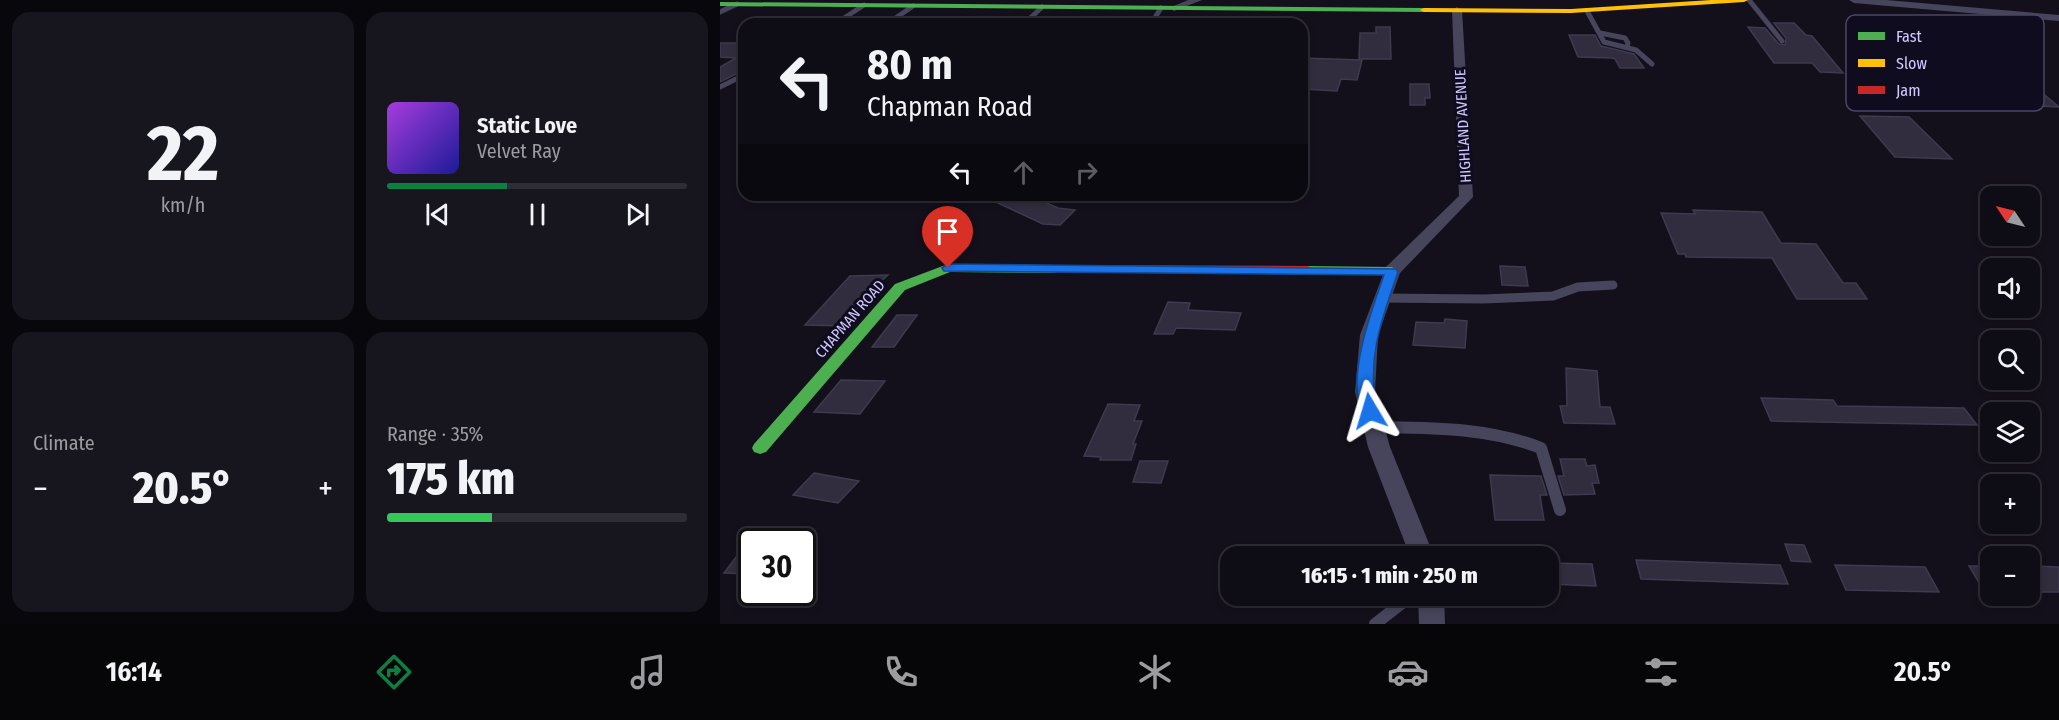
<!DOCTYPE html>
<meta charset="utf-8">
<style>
body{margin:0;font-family:"Fira Sans Condensed",sans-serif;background:#17151d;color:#f1f3f6;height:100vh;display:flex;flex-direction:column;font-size:22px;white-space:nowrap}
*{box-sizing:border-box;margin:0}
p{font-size:20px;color:#9b9ba0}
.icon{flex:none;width:33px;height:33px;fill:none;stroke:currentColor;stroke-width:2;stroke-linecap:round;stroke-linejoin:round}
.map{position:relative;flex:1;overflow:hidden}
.details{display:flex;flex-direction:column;gap:12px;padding:12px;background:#08070b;width:720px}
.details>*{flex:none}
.banner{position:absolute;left:18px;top:18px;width:570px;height:183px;border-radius:18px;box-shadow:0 3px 9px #0003,0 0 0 2px #2e2c34;background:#0e0c14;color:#f1f3f6;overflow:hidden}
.needle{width:39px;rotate:305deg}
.fabs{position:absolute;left:1260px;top:186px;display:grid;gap:12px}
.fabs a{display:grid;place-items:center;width:60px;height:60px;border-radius:12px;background:#0e0c14;box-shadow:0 3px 9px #0003,0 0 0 2px #2e2c34;font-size:30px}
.speed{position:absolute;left:18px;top:528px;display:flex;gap:12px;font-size:30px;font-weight:700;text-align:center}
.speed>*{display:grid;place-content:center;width:78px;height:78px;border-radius:50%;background:#0e0c14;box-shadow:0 3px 9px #0003,0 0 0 2px #2e2c34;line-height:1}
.speed .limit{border:3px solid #111;border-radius:9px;background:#fff;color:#111}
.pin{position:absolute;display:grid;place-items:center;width:51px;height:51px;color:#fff;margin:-62px -26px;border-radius:50% 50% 50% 0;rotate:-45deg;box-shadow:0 0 6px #0007}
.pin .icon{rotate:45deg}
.me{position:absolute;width:66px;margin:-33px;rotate:353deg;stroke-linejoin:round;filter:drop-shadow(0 0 4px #0008)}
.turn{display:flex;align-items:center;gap:21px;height:126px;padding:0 30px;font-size:27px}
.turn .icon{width:78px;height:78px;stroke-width:2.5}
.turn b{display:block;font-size:42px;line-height:51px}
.lanes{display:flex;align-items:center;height:57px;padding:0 30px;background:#0003;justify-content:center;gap:30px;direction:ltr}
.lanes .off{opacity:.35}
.big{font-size:45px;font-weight:800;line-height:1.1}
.details .tile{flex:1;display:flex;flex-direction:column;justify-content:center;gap:9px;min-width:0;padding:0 21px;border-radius:18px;background:#17151d}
.details .dial{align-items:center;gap:0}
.dial b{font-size:78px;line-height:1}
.song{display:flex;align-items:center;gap:18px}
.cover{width:72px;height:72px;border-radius:9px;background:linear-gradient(135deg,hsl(280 70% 55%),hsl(240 70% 35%))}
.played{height:6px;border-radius:3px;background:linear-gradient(90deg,#0b8043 40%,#2e2c34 40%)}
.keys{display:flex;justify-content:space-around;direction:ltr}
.heat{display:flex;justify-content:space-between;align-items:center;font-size:33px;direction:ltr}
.charge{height:9px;border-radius:4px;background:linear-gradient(90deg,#34c759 35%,#2e2c34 0)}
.details .tiles{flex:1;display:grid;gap:12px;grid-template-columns:repeat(2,1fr)}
.trip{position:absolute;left:500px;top:546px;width:339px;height:60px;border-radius:18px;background:#0e0c14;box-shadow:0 3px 9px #0003,0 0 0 2px #2e2c34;font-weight:800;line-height:60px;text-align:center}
.dock{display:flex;height:96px;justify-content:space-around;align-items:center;background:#060508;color:#9b9ba0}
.dock .icon{width:42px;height:42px}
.dock .active{color:#0b8043}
.dock b{font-size:27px;color:#f1f3f6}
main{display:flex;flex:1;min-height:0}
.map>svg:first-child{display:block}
</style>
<main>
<section class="details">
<div class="tiles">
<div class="tile dial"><b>22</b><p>km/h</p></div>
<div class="tile">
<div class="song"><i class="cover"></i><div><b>Static Love</b><p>Velvet Ray</p></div></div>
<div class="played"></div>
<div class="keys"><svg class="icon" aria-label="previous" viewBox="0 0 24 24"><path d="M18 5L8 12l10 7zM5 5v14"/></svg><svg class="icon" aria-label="pause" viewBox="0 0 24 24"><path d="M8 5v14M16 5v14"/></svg><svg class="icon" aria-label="next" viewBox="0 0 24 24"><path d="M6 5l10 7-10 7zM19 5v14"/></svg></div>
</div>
<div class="tile"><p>Climate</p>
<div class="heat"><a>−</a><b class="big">20.5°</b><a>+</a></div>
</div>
<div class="tile"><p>Range · 35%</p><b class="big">175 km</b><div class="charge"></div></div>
</div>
</section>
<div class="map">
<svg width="1339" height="624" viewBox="0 0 1339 624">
<rect width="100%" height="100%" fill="#13101b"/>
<!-- building -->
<g fill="#312d3e" stroke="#3e3a4f" stroke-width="1.5">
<polygon points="1054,23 1074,23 1086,35 1092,36 1123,73 1100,72 1092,63 1054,63 1028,27 1045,28 1059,44 1065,45 1066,38"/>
<polygon points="656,27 670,27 671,59 639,59 640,33 656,33"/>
<polygon points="849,35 875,35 881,46 914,54 924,68 900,68 895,59 892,58 858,57"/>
<polygon points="0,43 18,43 17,50 24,52 24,70 0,82 0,67 16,58 0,57"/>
<polygon points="1237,55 1278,56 1339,107 1317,106 1306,97 1275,96 1238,67 1252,68"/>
<polygon points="582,58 642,60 637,80 621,79 617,91 582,89"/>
<polygon points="690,84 709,84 710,98 705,98 705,105 690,105"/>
<polygon points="1140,116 1189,117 1232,159 1175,157"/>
<polygon points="261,195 309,195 338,208 355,210 340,225 323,224"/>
<polygon points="973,210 1042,212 1061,243 1096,244 1123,283 1136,283 1147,299 1077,299 1052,258 966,257 965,254 958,254 941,213 975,214"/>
<polygon points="780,266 805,267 808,286 782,285"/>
<polygon points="168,275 134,306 146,306 129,326 85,325 130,276"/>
<polygon points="448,302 470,303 468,310 521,313 515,330 456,328 453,334 434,334"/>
<polygon points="177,315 197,315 174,347 152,347"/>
<polygon points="725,319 747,321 745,348 693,345 696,322 724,323"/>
<polygon points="846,368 877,371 880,407 890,407 895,424 844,423 840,406 847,406"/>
<polygon points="121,380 165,381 140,414 94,412"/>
<polygon points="1041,398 1113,400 1117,406 1244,408 1257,425 1051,421"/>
<polygon points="388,404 420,405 414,421 422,421 413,444 416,444 411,460 380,460 381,457 364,456"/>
<polygon points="840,459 865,459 867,466 875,465 879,483 872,483 875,494 844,495 838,476 844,476"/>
<polygon points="420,461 448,461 441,483 413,482"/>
<polygon points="94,473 139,481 118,503 73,495"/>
<polygon points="770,475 821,476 827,495 820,495 824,520 775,520"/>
<polygon points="32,536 32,574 4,573"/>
<polygon points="1065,544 1084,545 1091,562 1071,561"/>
<polygon points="916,560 1060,565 1068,584 921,579"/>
<polygon points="828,563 872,564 876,586 828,584"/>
<polygon points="1115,565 1205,567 1219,592 1126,590"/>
<polygon points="1249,566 1270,566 1270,601"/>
<polygon points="1310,566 1339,567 1339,592 1310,592"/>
</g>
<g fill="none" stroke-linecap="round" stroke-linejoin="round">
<!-- lane-far2 -->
<g stroke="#47455c" stroke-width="5">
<polyline points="1029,0 1062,41"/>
<polyline points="867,11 884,42 916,50 932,64"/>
<polyline points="0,12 17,4"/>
<polyline points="115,24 144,5"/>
<polyline points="167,24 193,6"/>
<polyline points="304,24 322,7"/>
<polyline points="431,24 441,8"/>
<polyline points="880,33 905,38 908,43 907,47"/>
<polyline points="21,47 24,47"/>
<polyline points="0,87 24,75"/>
</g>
<!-- lane-far1 -->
<polyline stroke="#47455c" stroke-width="9" points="662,298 763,299 833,296 858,287 893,285"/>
<!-- lane -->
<g stroke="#47455c" stroke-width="12">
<path d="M654,427C711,428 767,427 821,448L840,510"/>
<polyline points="655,624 691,596"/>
</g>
<!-- street -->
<g fill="#47455c" fill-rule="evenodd">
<polygon points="468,0 482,0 454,11 449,8"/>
<polygon points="1129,0 1166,0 1339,15 1339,21 1134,3"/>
<polygon points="737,7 742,10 753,197 680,273 658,335 655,392 670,447 714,556 690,556 648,447 635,392 640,335 666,267 739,196 732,10"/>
<polygon points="698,596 724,596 725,624 699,624"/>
</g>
<!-- fast -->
<g fill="#4caf50" fill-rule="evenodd">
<polygon points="0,2 704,8 708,10 704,12 0,6"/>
<polygon points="228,264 335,265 341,269 335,273 230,272 185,290 46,452 40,454 34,452 32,448 34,444 175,284"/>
<polygon points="588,266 672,267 678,271 672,275 584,273 582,270 584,267"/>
</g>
<!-- slow -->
<polygon fill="#ffc107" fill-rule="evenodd" points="991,0 1028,0 1024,2 851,13 704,12 700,10 704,8 851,9"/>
<!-- jam -->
<polygon fill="#c62828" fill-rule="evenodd" points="335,265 588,266 594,270 588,274 331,272 329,269 331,266"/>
</g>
<!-- route -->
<path fill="#1a73e8" stroke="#114b97" stroke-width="1.5" d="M228,264L676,269L678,272C662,318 645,362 658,411L655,415H644C624,381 652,310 664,275L224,271L222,268Z"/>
<g text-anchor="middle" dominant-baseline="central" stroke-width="6" stroke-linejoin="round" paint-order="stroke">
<!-- street labels -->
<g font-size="15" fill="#d2caff" stroke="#100c1f">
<text transform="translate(743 126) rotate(-93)">HIGHLAND AVENUE</text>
<text transform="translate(130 319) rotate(-49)">CHAPMAN ROAD</text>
</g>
</g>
<!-- legend -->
<rect x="1126" y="15" width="198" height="96" rx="9" fill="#100c1f" stroke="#4a4562" stroke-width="1.5"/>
<rect x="1138" y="32" width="27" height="8" fill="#4caf50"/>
<rect x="1138" y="59" width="27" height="8" fill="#ffc107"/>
<rect x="1138" y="86" width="27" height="8" fill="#c62828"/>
<g font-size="16" fill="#d2caff">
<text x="1176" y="42">Fast</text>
<text x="1176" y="69">Slow</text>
<text x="1176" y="96">Jam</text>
</g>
</svg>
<div class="fabs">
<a><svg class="needle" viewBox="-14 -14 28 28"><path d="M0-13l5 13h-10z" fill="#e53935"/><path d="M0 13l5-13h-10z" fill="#9b9ba0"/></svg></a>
<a><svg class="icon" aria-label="sound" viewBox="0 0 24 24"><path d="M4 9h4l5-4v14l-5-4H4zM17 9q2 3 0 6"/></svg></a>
<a><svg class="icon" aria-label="search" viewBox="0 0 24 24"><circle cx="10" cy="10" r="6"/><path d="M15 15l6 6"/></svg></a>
<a><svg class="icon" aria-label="layers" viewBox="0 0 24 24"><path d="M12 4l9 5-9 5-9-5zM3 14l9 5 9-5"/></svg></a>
<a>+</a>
<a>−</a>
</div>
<div class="speed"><div class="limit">30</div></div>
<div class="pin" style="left:228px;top:268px;background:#d93025"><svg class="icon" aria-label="arrive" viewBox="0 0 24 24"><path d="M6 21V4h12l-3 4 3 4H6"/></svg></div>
<svg class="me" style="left:650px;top:411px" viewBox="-20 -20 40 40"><path d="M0-17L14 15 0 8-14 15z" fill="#1a73e8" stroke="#fff" stroke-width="4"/></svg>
<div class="trip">16:15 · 1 min · 250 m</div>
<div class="banner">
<div class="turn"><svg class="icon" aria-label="left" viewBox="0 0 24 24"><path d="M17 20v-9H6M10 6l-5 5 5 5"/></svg><div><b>80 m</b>Chapman Road</div></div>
<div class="lanes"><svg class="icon" aria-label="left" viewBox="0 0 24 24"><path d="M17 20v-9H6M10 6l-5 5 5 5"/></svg><svg class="icon off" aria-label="ahead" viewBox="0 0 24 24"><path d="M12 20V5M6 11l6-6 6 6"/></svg><svg class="icon off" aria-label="right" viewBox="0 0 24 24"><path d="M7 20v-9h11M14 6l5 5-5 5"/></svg></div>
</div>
</div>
</main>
<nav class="dock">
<b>16:14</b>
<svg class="icon active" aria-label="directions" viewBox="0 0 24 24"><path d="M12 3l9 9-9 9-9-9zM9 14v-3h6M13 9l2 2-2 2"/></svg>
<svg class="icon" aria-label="music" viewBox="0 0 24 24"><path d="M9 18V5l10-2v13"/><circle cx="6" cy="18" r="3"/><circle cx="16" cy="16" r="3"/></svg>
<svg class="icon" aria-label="phone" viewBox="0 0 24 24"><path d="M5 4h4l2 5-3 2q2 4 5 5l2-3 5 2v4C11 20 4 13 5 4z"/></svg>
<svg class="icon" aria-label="climate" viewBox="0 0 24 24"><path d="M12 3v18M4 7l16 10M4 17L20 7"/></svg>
<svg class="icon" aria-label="car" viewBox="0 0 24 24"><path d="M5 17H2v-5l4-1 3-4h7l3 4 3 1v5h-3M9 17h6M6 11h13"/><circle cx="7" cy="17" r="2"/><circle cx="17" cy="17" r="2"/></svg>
<svg class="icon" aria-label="filters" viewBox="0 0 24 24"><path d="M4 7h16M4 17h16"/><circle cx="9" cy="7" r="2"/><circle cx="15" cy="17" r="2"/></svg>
<b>20.5°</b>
</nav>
